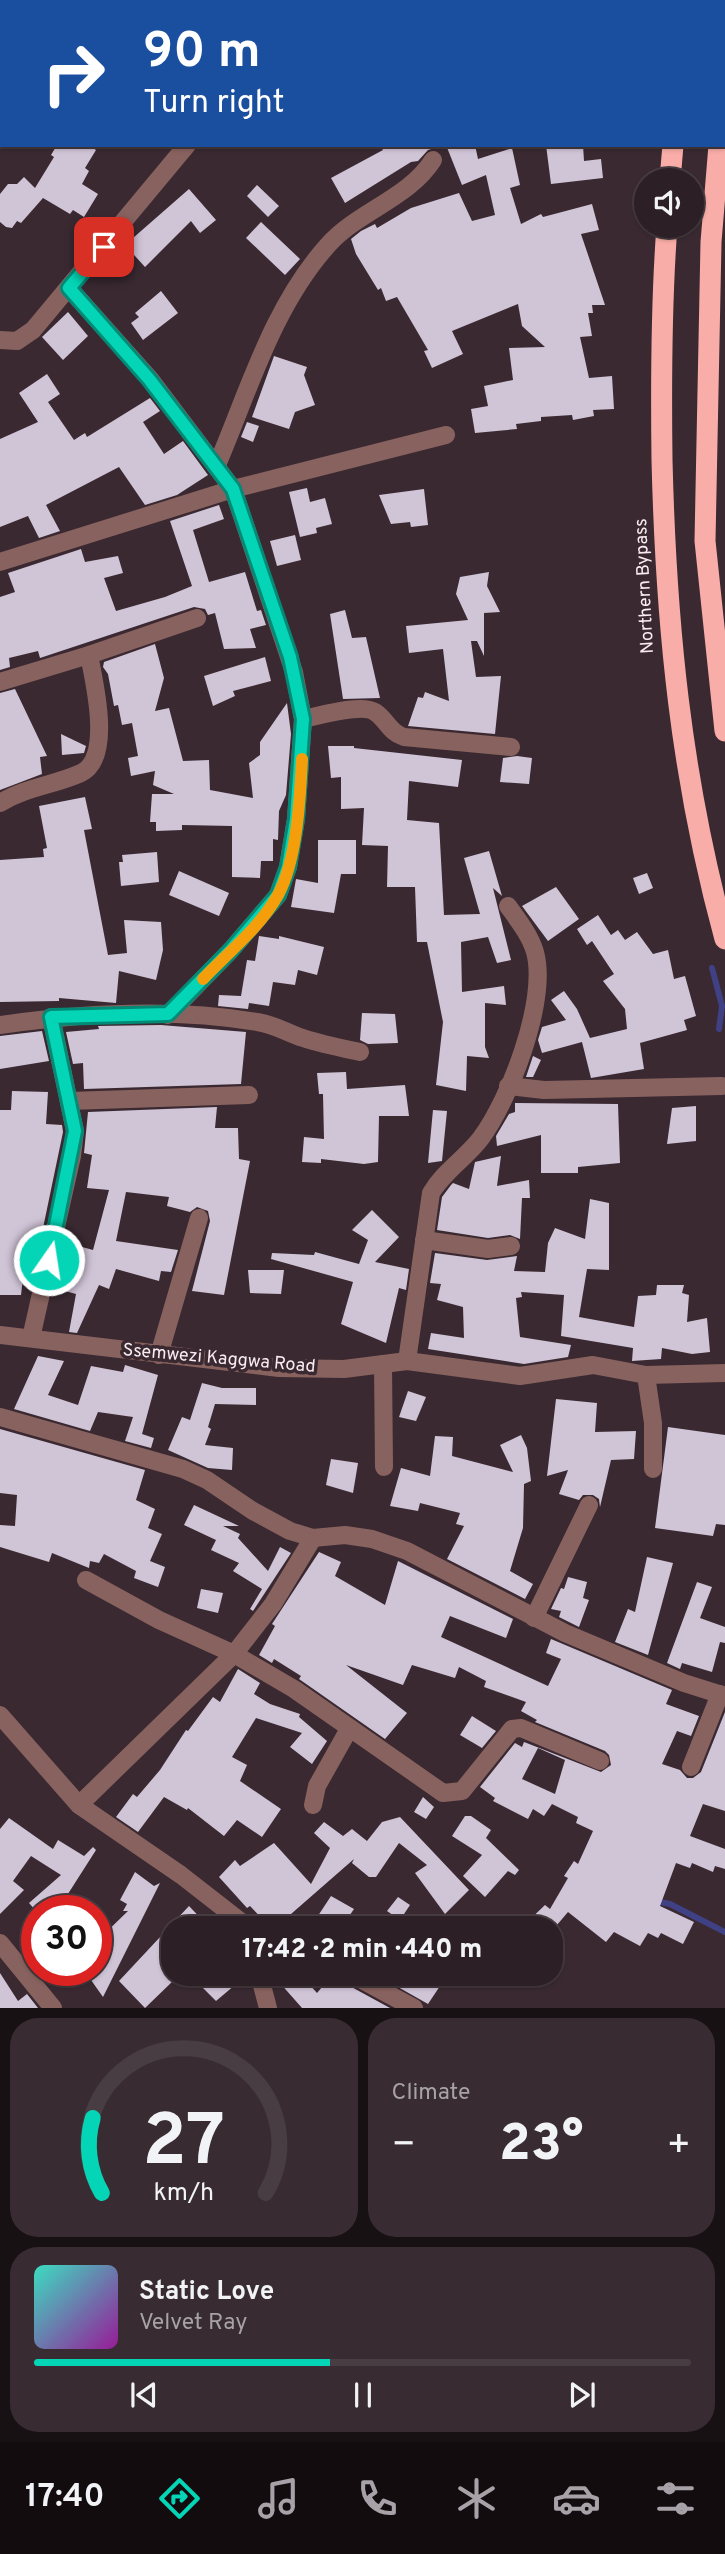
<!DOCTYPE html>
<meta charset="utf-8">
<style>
body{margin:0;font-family:Overpass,sans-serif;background:#382c32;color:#f1f3f6;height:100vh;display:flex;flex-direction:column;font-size:26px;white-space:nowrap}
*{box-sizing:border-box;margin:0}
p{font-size:23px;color:#a6a2a7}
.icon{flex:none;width:38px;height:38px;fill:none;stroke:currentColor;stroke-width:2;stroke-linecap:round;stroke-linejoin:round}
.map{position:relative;height:2008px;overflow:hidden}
.side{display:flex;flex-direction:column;gap:10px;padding:10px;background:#181114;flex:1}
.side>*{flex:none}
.banner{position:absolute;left:0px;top:0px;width:726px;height:147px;box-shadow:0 2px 5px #0004,0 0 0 2px #483d42;background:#1a4fa0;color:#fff;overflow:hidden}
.controls{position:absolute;left:634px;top:168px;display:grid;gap:14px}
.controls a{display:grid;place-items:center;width:70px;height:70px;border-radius:50%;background:#2c1f25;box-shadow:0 2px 5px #0004,0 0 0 2px #483d42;font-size:35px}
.speed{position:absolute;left:21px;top:1895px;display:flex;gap:14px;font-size:35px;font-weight:700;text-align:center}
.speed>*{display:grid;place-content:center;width:91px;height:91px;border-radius:50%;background:#2c1f25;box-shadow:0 2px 5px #0004,0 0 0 2px #483d42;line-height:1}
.speed .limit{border:10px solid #d22;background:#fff;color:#111}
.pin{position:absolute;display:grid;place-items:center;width:60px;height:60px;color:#fff;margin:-30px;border-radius:14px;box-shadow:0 4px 10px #0006}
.me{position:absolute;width:77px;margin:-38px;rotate:13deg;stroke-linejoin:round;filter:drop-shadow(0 0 5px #0008)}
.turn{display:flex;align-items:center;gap:24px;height:147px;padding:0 28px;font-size:32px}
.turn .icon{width:91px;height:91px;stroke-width:2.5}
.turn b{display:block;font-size:49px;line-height:60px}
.big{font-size:52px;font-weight:800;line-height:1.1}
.side .widget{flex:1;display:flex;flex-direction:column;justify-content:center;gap:10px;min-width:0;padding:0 24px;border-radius:28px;background:#382c32}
.side .dial{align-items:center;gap:0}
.dial svg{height:182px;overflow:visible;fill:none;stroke:#483d42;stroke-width:7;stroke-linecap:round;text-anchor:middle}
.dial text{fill:#f1f3f6;stroke:none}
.song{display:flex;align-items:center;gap:21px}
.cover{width:84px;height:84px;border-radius:10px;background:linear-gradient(135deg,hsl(170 70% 55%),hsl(300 70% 35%))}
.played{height:7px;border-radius:4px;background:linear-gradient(90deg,#03d5b6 45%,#483d42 45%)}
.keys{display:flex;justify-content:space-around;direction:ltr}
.heat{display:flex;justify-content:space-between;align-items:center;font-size:38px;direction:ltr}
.side .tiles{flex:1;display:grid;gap:10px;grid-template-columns:1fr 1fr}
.widget:last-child{grid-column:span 2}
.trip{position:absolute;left:161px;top:1916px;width:402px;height:70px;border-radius:28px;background:#2c1f25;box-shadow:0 2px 5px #0004,0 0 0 2px #483d42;font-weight:800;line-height:70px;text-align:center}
.tab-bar{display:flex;height:112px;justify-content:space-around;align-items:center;background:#120c0f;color:#a6a2a7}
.tab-bar .icon{width:49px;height:49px}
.tab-bar .on{color:#03d5b6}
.tab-bar b{font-size:32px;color:#f1f3f6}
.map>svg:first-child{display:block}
</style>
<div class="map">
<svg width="725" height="2008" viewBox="0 0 725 2008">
<rect width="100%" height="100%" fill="#3a2931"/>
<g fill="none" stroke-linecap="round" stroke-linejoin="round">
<!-- stream -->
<g stroke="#404085" stroke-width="6">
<polyline points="712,968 722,1006 719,1029"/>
<polyline points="655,1901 670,1904 725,1932"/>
</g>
</g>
<!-- building -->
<g fill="#d0c4d7" fill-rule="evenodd">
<polygon points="57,145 88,145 96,150 85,168 89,171 82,184 98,194 84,217 73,210 70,214 43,198 21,223 17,221 12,228 6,227 0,222 0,194 8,184 17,184 24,177 35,188 54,157 51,155"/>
<polygon points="380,145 444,145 428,150 418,161 411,162 345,203 331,178 383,150"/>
<polygon points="446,145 475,145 478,159 512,148 520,185 510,188 521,224 541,214 543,217 592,204 599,230 581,234 605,305 592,305 593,313 588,313 592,336 580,337 589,378 612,376 614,409 593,410 594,416 573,420 572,415 541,417 541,421 516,424 517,429 475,433 471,409 488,406 484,386 513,380 509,348 545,347 522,326 518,304 452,331 463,354 432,368 424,351 428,350 397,297 386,301 381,288 378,290 356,254 351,239 361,231 375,224 377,228 411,208 459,193 472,221 495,215 486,175 462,185"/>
<polygon points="546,145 583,145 584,161 601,159 603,178 551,184"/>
<polygon points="257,185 279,206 268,217 247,196"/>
<polygon points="189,189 216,220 200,233 191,221 145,267 125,245"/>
<polygon points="261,222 300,259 285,275 246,238"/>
<polygon points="161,291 178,313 143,340 131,323 139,317 135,313"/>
<polygon points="68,312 88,336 63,360 42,337"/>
<polygon points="274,356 307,367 304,375 315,405 295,412 289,429 252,417"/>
<polygon points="47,374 60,394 48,402 74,440 85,433 87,437 150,398 160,411 143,422 164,454 183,441 208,475 177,495 145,505 119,467 46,505 60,531 39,538 28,516 0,527 0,439 38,422 19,393"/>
<polygon points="247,422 259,426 253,442 241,437"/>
<polygon points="307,488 310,502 325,498 332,524 316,528 317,533 300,537 289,492"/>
<polygon points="424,489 428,525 411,527 410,522 391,524 379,495"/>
<polygon points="219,505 224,519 193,530 209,582 245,572 257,611 261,610 266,625 250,629 256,648 224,649 215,613 208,615 205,609 194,607 40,658 38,651 9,658 10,667 0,670 0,597 15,592 8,573 81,549 85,562 118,556 123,573 104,578 116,611 165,597 192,586 170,521"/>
<polygon points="295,535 301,560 277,566 270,541"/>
<polygon points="489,572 487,586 500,612 484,613 484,656 477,641 471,641 476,677 501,676 495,734 408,726 418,697 423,698 425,692 449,701 443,649 409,653 406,626 468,620 456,594 460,577"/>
<polygon points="345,610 352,638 366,637 380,698 343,699 330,614"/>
<polygon points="155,644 164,678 155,711 169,708 183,761 209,760 210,790 253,798 249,763 260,755 260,742 287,703 291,734 286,795 279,811 278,840 273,839 273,861 261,861 260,878 232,877 232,826 182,825 182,830 156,831 156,822 150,822 152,794 174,794 153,785 155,771 131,776 128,758 138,756 132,723 122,725 118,705 114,706 108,674 103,667 104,662"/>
<polygon points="265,657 271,681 233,691 235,696 213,706 204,676"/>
<polygon points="15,689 47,756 40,757 42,774 0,790 0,693"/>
<polygon points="61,734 86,746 84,753 62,755"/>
<polygon points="328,746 354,746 354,748 462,760 458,787 409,781 407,820 439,823 444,915 480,914 464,858 489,851 502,896 493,888 511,960 497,963 488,937 461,942 462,992 504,986 506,1005 485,1003 485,1047 489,1058 467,1056 466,1091 436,1085 443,1022 427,942 417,942 415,887 387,887 388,846 362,845 364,808 341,809 341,777 331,778"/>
<polygon points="517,756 532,758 529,784 500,782 503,758"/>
<polygon points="85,797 92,829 84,830 108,955 127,953 124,920 161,922 163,950 156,980 119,971 116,1003 59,998 59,1001 0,1002 0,860 44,857 43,849 47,848 39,806"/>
<polygon points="318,840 356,840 356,874 341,874 334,913 291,907 296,879 318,883"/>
<polygon points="157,852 159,882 121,886 119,862 123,862 122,855"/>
<polygon points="179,871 229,893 219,916 169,895"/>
<polygon points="647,873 653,888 639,894 633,878"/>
<polygon points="556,887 579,919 548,941 522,906"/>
<polygon points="598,915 611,935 618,930 625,940 637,932 653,954 668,950 674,979 685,976 696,1016 684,1020 687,1030 640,1043 644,1069 591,1078 582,1042 542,1053 538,1040 542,1027 566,1020 551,1000 564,991 577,1009 590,1038 627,1029 625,1009 603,981 614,974 592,941 587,945 577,929"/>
<polygon points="259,936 279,939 279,936 324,947 317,975 298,970 295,985 273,982 269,1006 249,1003 248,1009 218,1006 219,995 241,996 247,960 255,961"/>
<polygon points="362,1013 395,1014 398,1043 368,1044 360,1040"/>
<polygon points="161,1025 246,1032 241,1084 84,1089 83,1063 73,1064 66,1032 99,1029 98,1026"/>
<polygon points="42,1031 49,1061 0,1069 0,1036"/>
<polygon points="533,1056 541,1060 533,1077 526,1077"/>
<polygon points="346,1072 347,1089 405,1085 409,1116 379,1116 378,1162 364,1164 321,1159 321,1163 302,1162 304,1137 324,1139 323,1094 319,1094 317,1073"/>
<polygon points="12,1091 48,1092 46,1124 62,1125 63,1132 32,1281 23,1278 21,1295 0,1295 0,1110 11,1110"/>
<polygon points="515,1103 618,1104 620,1163 578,1167 578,1173 541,1173 541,1135 497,1146 496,1136 509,1114 515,1112"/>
<polygon points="696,1106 696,1141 667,1144 672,1108"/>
<polygon points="217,1107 215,1128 238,1128 239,1159 250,1161 224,1295 192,1291 210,1221 208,1211 197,1207 190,1212 167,1206 169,1197 126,1192 116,1241 178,1250 171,1272 161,1271 159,1281 116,1269 109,1289 99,1285 77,1333 69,1332 76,1294 54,1288 64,1242 93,1250 109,1190 87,1188 92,1155 84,1153 88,1112"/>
<polygon points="433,1110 447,1111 442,1161 428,1163"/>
<polygon points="501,1156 497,1186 529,1180 530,1198 522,1198 520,1239 510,1235 488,1238 437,1230 442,1197 451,1185 453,1183 469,1189 475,1162"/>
<polygon points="590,1199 609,1203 609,1270 587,1269 579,1317 634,1327 638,1296 656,1295 657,1285 684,1285 682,1293 689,1295 687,1322 707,1318 710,1352 692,1354 662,1348 661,1359 632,1361 633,1348 561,1336 564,1295 521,1292 522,1297 516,1298 520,1337 571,1345 568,1357 524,1364 428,1349 431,1333 464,1338 463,1307 437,1300 441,1284 430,1283 435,1253 487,1260 517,1256 514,1271 545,1272 548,1243 555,1228 585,1239"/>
<polygon points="372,1210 399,1237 375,1262 409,1269 406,1290 399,1288 386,1343 341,1324 353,1282 271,1259 272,1253 314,1255 315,1252 359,1264 368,1240 352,1230"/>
<polygon points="248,1270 284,1270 281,1294 250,1293"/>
<polygon points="38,1356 64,1361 48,1395 78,1405 91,1366 123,1372 125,1365 158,1375 142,1434 154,1438 151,1448 125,1441 133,1417 98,1412 90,1431 14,1409"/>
<polygon points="202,1383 222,1388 256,1388 256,1405 215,1404 208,1427 211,1429 205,1445 233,1448 232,1470 208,1468 168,1450 182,1417 190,1420"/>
<polygon points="408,1391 426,1397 416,1421 399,1417"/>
<polygon points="556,1399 597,1403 595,1432 636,1431 634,1459 611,1460 600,1507 599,1499 593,1495 583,1495 579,1500 559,1494 568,1470 547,1476"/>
<polygon points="668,1427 725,1435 725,1525 716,1524 713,1536 655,1528"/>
<polygon points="0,1429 145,1470 136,1500 155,1509 148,1528 162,1534 150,1561 165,1567 158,1587 134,1578 136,1571 104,1554 99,1563 90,1561 89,1568 52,1553 49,1562 0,1547 0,1525 15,1526 17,1495 0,1493"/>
<polygon points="521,1435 527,1448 531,1481 524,1484 523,1528 510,1571 533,1584 525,1599 447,1559 464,1526 456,1524 460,1513 420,1503 418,1511 390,1506 401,1468 430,1476 435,1436 453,1437 452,1456 513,1472 500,1445"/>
<polygon points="331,1459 358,1463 353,1493 326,1485"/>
<polygon points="194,1505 239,1526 223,1526 240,1534 238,1538 268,1571 280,1547 291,1553 253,1611 250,1609 262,1589 233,1571 239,1563 211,1550 216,1540 184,1525"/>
<path d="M319,1552L341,1562L335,1576L385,1605L398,1561L513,1619L506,1638L450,1616L441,1637L548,1686L561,1659L546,1653L551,1639L672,1690L666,1704L699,1716L691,1736L677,1731L662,1764L680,1770L687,1778H693L701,1772L725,1712V1811L703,1804L690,1836L725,1849V1869L715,1866L713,1872L692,1863L690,1868L676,1863L660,1906L694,1922L683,1944L661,1933L658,1938L648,1933L640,1946L614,1932L606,1942L568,1912L551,1932V1928H521L545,1905L550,1909L568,1878L564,1876L574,1861L578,1864L593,1831L576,1823L578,1817L552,1804L544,1816L533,1809L528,1819L493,1801L495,1798L480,1787L515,1743L522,1747L524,1742L601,1772L611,1765L609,1755L605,1751L535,1722L537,1720L521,1711L526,1702L484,1687L486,1681L459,1667L455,1678L412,1665L403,1685L346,1665L407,1713L385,1739L299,1679L301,1676L274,1659L272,1663L259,1655L275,1626L272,1624ZM538,1748L565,1760L555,1794L522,1779Z"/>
<polygon points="647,1557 673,1563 648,1655 615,1642 628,1609 635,1612"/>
<polygon points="568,1577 587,1582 583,1598 589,1600 579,1627 559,1617 561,1611 551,1609 561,1588 564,1589"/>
<polygon points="697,1582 712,1587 700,1618 725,1627 725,1643 720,1642 712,1672 682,1663 680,1669 667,1663"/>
<polygon points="201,1589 223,1593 218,1613 197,1608"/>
<polygon points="238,1669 260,1683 254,1694 270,1704 300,1714 299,1717 327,1741 312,1764 290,1747 302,1733 256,1718 232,1757 247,1765 240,1781 281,1809 262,1837 237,1820 224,1836 188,1808 187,1810 164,1797 138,1832 116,1817 133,1794 137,1797 160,1770 186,1730 188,1731 213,1697 220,1702"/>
<polygon points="472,1716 496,1731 482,1748 460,1735"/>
<polygon points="423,1797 434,1807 426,1819 414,1812"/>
<polygon points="465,1816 471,1816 491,1830 486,1838 519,1870 515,1875 508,1871 485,1897 463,1876 482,1855 452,1836"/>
<polygon points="400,1817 469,1890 445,1914 415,1873 427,1865 399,1843 376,1877 369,1877 352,1863 354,1859 275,1928 271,1928 250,1906 247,1908 219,1877 235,1860 240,1866 274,1843 311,1884 330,1848 314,1833 324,1822 343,1836 352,1829 367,1841 382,1822"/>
<polygon points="9,1818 53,1849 58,1840 84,1856 93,1847 96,1850 66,1897 79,1911 36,1911 29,1903 61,1875 31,1856 13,1881 24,1890 0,1914 0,1829"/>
<polygon points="135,1872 154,1886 160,1883 103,1997 84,1970 96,1970 96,1942 128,1911 123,1911 127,1904 120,1900"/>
<polygon points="331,1896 354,1909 341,1928 310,1928"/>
<polygon points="398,1897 410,1905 400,1920 387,1911"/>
<polygon points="189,1906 210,1928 173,1928 173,1981 145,2008 119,1981"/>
<polygon points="0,1973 18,2001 27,1994 38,2008 0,2008"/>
<polygon points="189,1974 248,1974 216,2001"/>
<polygon points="272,1974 300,1974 317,1993 333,1974 340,1974 346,1984 390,2008 302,2008"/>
<polygon points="375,1974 422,1974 440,1986 428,2004"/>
</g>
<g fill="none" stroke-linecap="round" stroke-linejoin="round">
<!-- minor -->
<g stroke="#88625f" stroke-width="18">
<polyline points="338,0 339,2"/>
<polyline points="453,0 454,2"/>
<polyline points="308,2 311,0"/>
<polyline points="69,288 150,379 233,489 294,672 303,719 296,819 288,867 278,895 231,950 168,1015"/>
<polyline points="0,340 17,341 33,330 187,145"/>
<path d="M217,465C249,390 273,306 328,245C357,212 409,198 433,160"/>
<polyline points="0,562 233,489 446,435"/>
<polyline points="0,682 89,655"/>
<path d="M303,719C319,716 362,703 375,712C387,720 389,732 404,737L511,747"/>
<path d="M0,803C26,787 55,785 81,773C113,758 94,681 89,655L197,618"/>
<path d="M0,1025C83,1013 174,1008 257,1022C274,1024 287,1033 303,1038C321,1044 341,1048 360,1052"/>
<polyline points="508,1086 544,1090 722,1086"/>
<polyline points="69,1101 249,1095"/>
<polyline points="424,1240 488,1249 511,1246"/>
<polyline points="0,1335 279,1368 344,1369 407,1361 520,1376 593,1365 646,1375 725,1373"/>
<polyline points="31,1338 72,1156 75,1131 51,1017"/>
<polyline points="159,1355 199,1218"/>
<path d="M407,1361L431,1193C444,1171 466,1158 481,1138C510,1099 548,1000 535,952C530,935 518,920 508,906"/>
<polyline points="383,1364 384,1467"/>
<polyline points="646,1375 653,1423 653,1469"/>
<polyline points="0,1417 183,1469 207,1480 253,1511 290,1531 313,1538 345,1535 372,1539 407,1551 565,1633 684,1683 725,1696"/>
<polyline points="86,1580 159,1620 234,1654 294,1689 443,1793 462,1791 512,1729 521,1728 600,1761"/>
<polyline points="534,1618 589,1505"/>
<polyline points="0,1715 79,1805 181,1875 249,1928"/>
<polyline points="691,1767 720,1694"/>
<polyline points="79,1805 234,1654 273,1604 313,1538"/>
<polyline points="313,1805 317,1786 349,1729"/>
<polyline points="0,1943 53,2008"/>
<polyline points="259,1974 268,2008"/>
<polyline points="351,1974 414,2008"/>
</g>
<!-- highway -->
<g stroke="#f9ada8" stroke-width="21">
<polyline points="694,2 694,0"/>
<polyline points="724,81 725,75"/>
<polyline points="719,145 711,242 705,541 725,731"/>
<polyline points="670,180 673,145"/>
<path d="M667,226C661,304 661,382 662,460C666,626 681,778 725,939"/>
</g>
</g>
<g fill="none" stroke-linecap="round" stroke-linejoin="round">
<!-- route casing -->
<g stroke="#028a76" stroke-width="18">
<polyline id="route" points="49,1260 75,1131 51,1017 168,1014 231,950 278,895 288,867 296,819 303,719 290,657 233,489 149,379 69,288 104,247"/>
</g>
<!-- route -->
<use href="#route" stroke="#03d5b6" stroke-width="12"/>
<!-- slow -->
<path stroke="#f59e0b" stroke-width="12" d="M203,979C228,953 260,927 278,895C297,860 300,799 302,759"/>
</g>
<g text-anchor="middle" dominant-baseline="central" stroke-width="7" stroke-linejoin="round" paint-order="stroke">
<!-- street labels -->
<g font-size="18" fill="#f8ecf1" stroke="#3a2931">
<text transform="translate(645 586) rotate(-93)">Northern Bypass</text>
<text transform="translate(219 1359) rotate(5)">Ssemwezi Kaggwa Road</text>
</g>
</g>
</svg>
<div class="controls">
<a><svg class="icon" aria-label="sound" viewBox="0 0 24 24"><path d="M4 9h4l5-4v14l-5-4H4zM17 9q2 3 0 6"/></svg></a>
</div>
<div class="speed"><div class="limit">30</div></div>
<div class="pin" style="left:104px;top:247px;background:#d93025"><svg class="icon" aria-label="arrive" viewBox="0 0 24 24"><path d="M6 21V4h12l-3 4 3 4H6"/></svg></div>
<svg class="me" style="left:49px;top:1260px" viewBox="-20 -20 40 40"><circle r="17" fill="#03d5b6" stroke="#fff" stroke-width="3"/><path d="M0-11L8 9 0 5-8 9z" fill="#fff"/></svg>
<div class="trip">17:42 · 2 min · 440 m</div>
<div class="banner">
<div class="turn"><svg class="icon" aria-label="right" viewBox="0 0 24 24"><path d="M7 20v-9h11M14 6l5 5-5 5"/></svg><div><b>90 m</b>Turn right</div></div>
</div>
</div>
<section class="side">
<div class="tiles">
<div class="widget dial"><svg viewBox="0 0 100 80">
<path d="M14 69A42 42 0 1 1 86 69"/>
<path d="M14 69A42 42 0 0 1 10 36" stroke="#03d5b6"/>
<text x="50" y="56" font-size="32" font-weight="700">27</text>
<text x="50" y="72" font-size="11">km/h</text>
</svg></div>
<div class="widget"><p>Climate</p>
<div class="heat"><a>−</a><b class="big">23°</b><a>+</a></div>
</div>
<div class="widget">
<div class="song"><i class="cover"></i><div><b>Static Love</b><p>Velvet Ray</p></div></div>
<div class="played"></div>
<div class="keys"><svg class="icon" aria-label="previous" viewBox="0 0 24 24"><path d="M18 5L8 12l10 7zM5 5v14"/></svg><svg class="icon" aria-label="pause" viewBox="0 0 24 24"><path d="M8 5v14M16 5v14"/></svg><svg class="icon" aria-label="next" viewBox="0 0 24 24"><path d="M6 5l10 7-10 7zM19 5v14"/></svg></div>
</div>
</div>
</section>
<nav class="tab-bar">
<b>17:40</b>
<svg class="icon on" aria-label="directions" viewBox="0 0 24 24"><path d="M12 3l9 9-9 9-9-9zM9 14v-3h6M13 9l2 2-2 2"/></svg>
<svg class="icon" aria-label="music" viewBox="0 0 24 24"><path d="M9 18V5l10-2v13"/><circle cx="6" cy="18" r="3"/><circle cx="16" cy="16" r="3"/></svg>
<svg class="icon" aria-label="phone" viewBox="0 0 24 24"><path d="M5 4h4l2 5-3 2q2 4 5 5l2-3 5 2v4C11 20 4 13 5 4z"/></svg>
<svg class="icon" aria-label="climate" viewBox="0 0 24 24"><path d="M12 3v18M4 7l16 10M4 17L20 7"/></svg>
<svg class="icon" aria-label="car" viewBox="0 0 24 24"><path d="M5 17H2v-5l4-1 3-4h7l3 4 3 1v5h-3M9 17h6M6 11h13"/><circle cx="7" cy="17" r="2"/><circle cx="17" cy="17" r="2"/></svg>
<svg class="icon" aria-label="filters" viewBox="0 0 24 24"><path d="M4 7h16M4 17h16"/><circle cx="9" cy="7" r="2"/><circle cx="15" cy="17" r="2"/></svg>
</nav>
